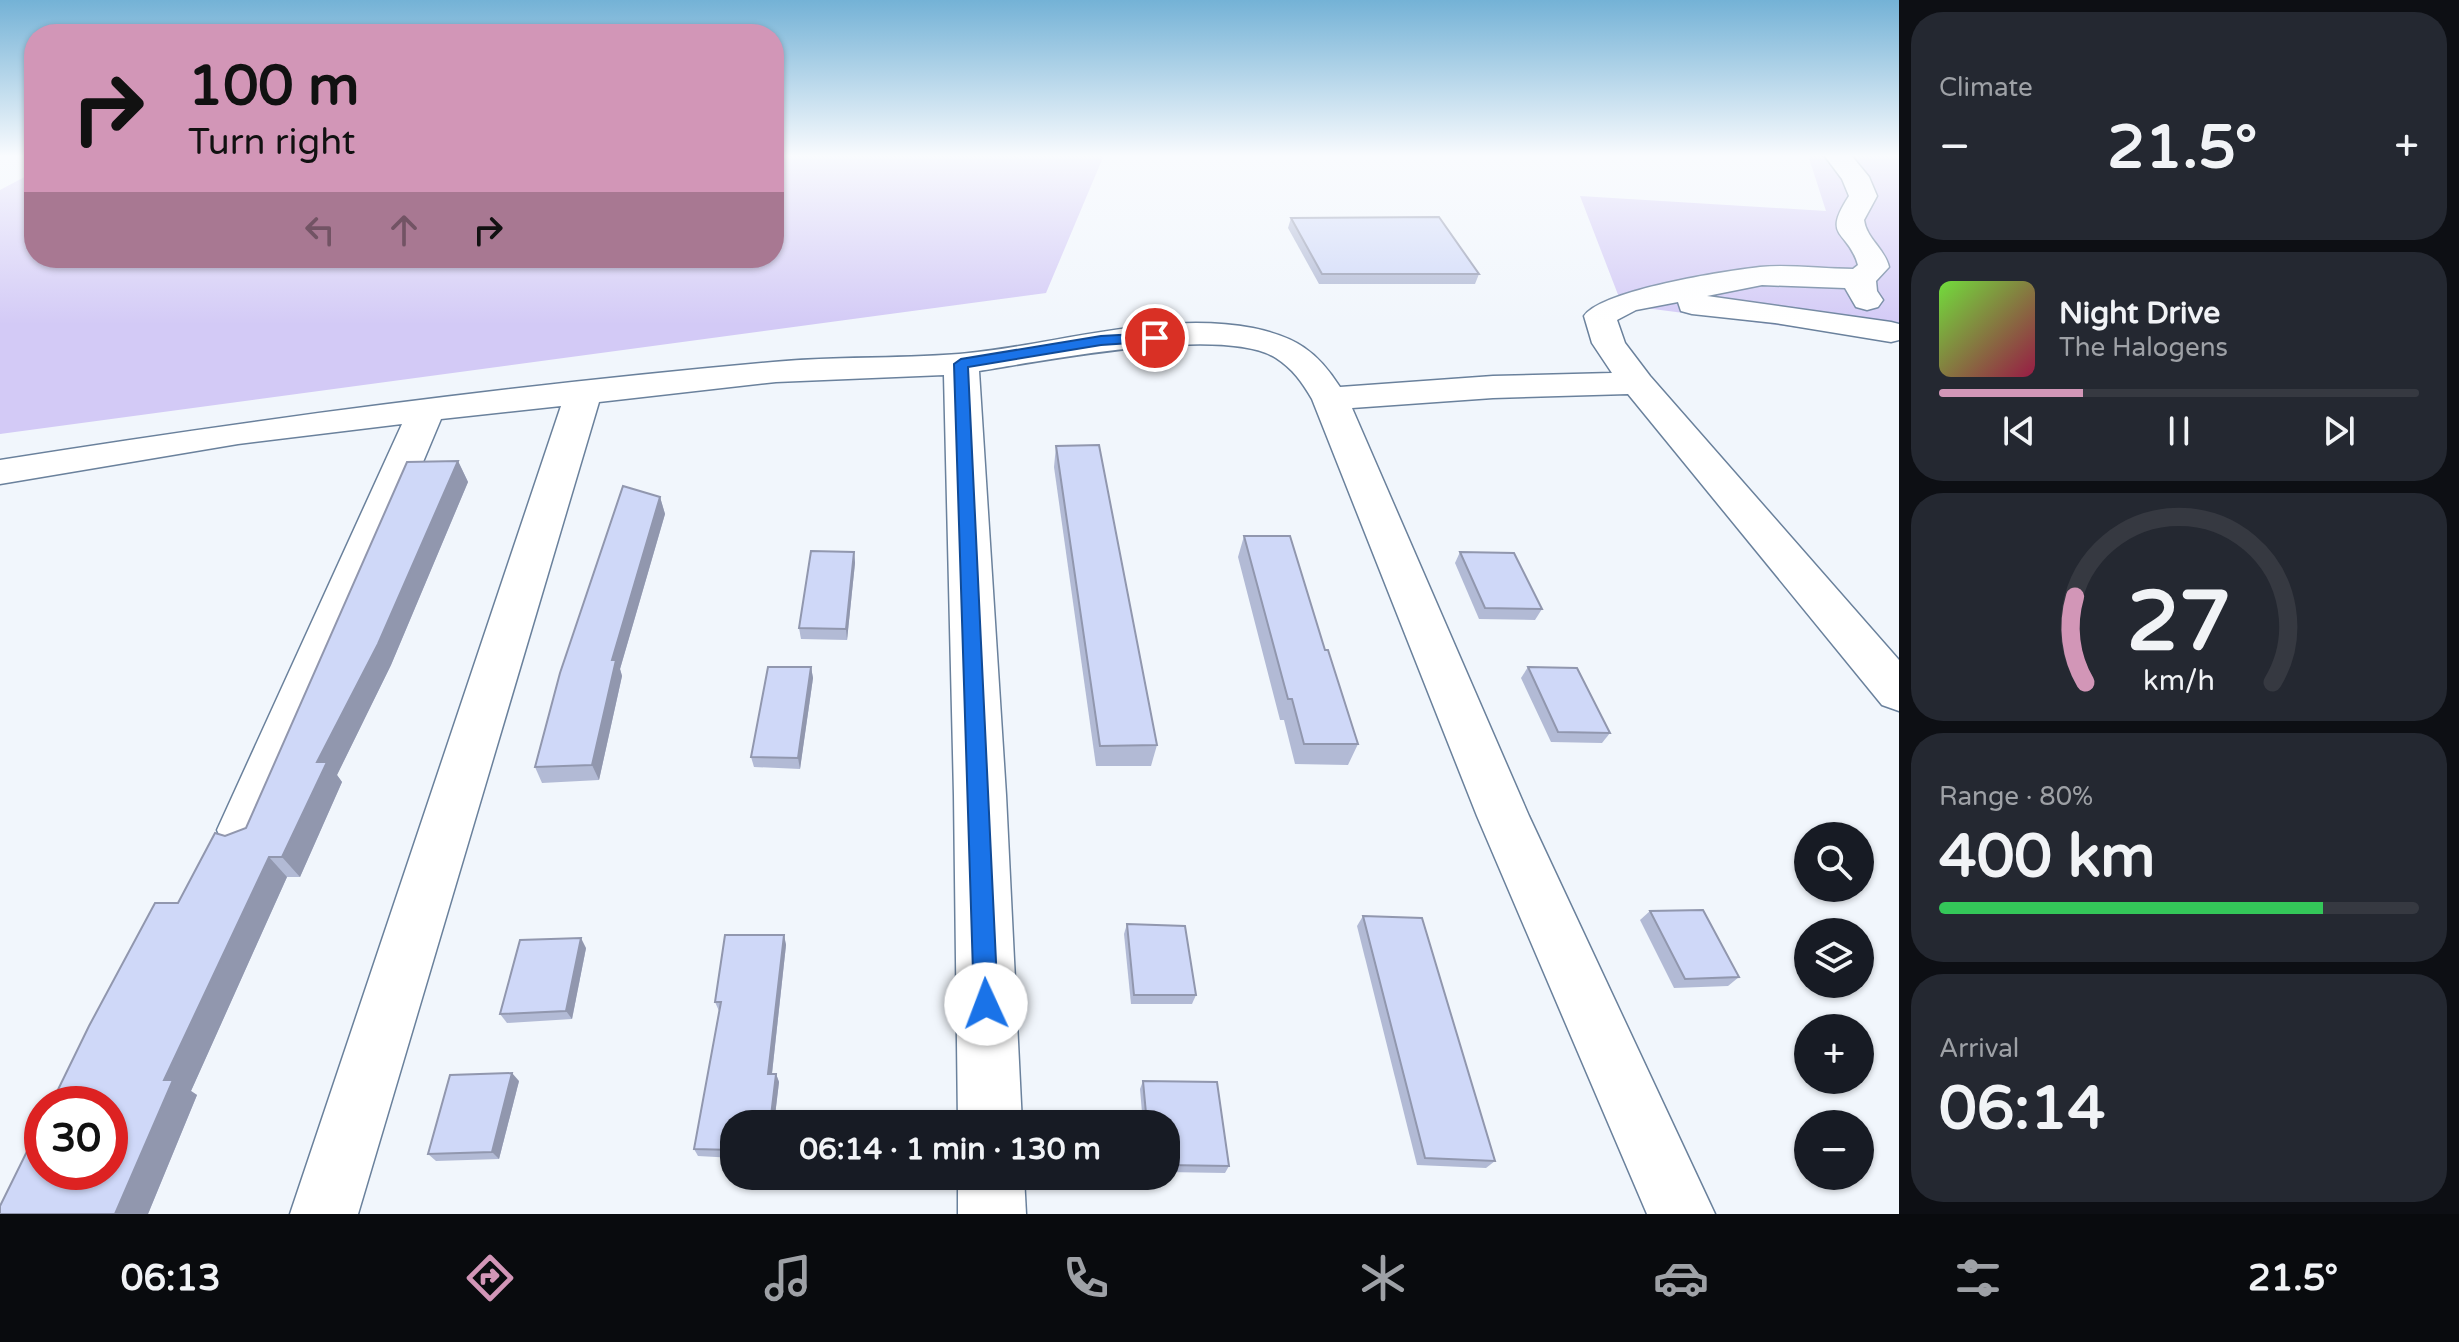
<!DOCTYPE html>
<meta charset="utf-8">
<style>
body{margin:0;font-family:"Varela Round",sans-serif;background:#242831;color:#f1f3f6;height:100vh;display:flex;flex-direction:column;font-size:30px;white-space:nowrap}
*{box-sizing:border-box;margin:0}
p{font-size:26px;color:#9ea1a6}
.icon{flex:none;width:44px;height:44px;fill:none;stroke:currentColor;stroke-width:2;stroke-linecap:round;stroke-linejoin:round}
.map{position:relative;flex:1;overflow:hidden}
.drawer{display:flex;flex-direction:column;gap:12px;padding:12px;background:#0d0f14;width:560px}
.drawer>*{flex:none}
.top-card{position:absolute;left:24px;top:24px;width:760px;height:244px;border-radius:32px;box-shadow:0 2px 6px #0004;background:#d296b7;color:#111;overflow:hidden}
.tools{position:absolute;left:1794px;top:822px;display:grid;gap:16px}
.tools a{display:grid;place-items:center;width:80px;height:80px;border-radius:50%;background:#171b24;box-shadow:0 2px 6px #0004;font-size:40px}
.speed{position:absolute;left:24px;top:1086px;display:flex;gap:16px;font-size:40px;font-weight:700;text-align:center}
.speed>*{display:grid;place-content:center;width:104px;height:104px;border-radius:50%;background:#171b24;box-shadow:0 2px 6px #0004;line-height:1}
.speed .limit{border:12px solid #d22;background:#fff;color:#111}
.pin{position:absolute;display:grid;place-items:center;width:68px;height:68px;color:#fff;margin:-34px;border:4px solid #fff;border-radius:50%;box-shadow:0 2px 8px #0007}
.me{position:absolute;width:88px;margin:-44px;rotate:358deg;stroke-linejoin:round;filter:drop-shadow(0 0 6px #0008)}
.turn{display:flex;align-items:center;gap:28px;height:168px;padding:0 32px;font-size:36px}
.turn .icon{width:104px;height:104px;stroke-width:2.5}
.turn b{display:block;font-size:56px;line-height:68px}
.lanes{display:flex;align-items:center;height:76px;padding:0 32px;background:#0003;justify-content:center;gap:40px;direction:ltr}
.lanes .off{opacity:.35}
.big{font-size:60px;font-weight:800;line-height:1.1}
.drawer .tile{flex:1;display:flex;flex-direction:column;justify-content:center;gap:12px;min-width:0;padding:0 28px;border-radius:32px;background:#242831}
.drawer .dial{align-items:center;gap:0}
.dial svg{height:208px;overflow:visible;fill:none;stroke:#363941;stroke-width:7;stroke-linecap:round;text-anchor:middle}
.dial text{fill:#f1f3f6;stroke:none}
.song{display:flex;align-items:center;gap:24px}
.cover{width:96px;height:96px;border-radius:12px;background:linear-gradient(135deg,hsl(100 70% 55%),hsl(340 70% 35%))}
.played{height:8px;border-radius:4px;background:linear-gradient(90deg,#d296b7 30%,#363941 30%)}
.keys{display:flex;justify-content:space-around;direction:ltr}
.heat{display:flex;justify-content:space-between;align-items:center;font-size:44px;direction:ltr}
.charge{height:12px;border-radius:6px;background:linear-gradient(90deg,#34c759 80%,#363941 0)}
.trip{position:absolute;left:720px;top:1110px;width:460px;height:80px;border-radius:32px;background:#171b24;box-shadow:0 2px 6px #0004;font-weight:800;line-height:80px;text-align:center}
.menu{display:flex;height:128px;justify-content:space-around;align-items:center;background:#090b0e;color:#9ea1a6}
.menu .icon{width:56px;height:56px}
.menu .on{color:#d296b7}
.menu b{font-size:36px;color:#f1f3f6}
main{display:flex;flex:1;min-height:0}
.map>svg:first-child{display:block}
</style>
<main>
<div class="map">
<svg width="1899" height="1214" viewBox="0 0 1899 1214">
<rect width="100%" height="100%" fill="#f1f6fc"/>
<!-- green -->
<g fill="#d3caf6">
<polygon points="774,155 1104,155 1046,293 0,434 0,190 34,172 34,258 774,258"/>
<polygon points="1808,155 1899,155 1899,341 1622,305 1580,196 1826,211"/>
</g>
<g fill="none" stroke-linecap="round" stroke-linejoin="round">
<!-- minor casing -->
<g stroke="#6a819c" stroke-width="3">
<g id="minor">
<path d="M1824,155H1851L1869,177L1877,196L1864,220C1866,238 1885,249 1889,267L1876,281L1877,291L1883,300L1878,307L1867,310L1856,307L1845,288L1762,285L1707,296L1891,322L1899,324V340L1891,342L1775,323L1692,314L1681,311L1678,302L1636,310L1617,320L1625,343L1650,376L1899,660V711L1882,705L1628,394L1493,398L1352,408L1529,816L1715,1214H1647L1477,816L1312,399C1302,382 1293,369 1276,358C1223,325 1043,361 979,371L1006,795L1022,1124H958L954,795L944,375L776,382L599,402L358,1214H290L561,406L441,419L269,830L262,846L243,853L224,846L217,830L402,424L238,444L0,484V460C257,419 514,385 773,362C834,356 897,359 959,354C1052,346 1158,310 1253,328C1296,337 1317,351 1340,387L1493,376L1612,373L1592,343L1584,316C1602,290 1725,271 1760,267C1789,264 1823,269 1853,269L1858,265C1848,229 1821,239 1849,196L1842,179Z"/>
<polygon points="958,1176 1024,1176 1026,1214 958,1214"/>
</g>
</g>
<!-- minor -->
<use href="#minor" fill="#fff" fill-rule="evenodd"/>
</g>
<!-- wall -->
<g fill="#b2bad5">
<polygon points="1291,218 1479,274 1475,284 1319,284 1288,228"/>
<polygon points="1056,446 1157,745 1151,766 1096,766 1054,467"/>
<polygon points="458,461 468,482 391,665 337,775 342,782 300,877 287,877 191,1091 197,1095 148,1214 178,903 225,836 246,828"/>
<polygon points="660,497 665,514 620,669 622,676 599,780 542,783 535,767"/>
<polygon points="1244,536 1325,650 1358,744 1348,765 1295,764 1284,720 1280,720 1238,557"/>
<polygon points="854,552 855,563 847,640 801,639 799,628"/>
<polygon points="1460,552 1542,609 1535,620 1479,619 1455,563"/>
<polygon points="811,667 813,678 800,769 754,767 751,757"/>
<polygon points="1528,667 1610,733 1602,743 1551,742 1521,678"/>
<polygon points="1650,911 1739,977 1728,986 1674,988 1640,920"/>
<polygon points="1363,916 1495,1161 1486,1168 1417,1165 1357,926"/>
<polygon points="1127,924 1196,995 1192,1004 1131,1004 1124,934"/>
<polygon points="784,935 786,945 772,1074 776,1074 779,1082 774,1124 734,1124 734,1158 698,1156 694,1149 719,1011 715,1002"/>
<polygon points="586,948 572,1019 507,1023 500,1014"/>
<polygon points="519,1081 499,1159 436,1161 428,1154"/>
<polygon points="1143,1081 1229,1166 1225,1173 1166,1172 1166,1124 1143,1124 1140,1089"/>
</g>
<!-- shaded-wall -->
<g fill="#9197ae">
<polygon points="458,461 468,482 391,665 337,775 342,782 300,877 282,857 317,762"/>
<polygon points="660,497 665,514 620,669 622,676 599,780 592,765 612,660"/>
<polygon points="854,552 855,563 847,640 846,629"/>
<polygon points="811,667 813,678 800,769 798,758"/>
<polygon points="269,857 287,877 191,1091 197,1095 148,1214 115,1214 164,1080"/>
<polygon points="784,935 786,945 771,1082 768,1074"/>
<polygon points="581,938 586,948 572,1019 566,1011"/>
<polygon points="512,1073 519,1081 499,1159 492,1152"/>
<polygon points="776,1074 779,1082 774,1124 770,1124"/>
</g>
<!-- building -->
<g fill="#cfd8f8" stroke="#9197ae" stroke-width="2">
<polygon points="1439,217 1479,274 1322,274 1291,218"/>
<polygon points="1099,445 1157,745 1100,746 1056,446"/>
<polygon points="458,461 378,644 317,762 327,762 282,857 269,857 164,1080 173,1080 115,1214 0,1214 0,1206 42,1121 42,1172 110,1172 110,1104 51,1104 89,1026 155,903 178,903 215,833 225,836 246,828 407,462"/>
<polygon points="623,486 660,497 612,660 616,660 592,765 535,767 560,673"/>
<polygon points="1244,536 1290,536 1325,650 1328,650 1358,744 1304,744 1292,699 1288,699"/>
<polygon points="811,551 854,552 846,629 799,628"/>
<polygon points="1460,552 1514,553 1542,609 1485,608"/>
<polygon points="768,667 811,667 798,758 751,757"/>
<polygon points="1528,667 1577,668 1610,733 1558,732"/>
<polygon points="1703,910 1739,977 1685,979 1650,911"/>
<polygon points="1363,916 1422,918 1495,1161 1425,1158"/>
<polygon points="1127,924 1185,926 1196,995 1134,995"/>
<polygon points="725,935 784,935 768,1074 776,1074 770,1124 734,1124 734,1150 694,1149 721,1002 715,1002"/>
<polygon points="581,938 566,1011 500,1014 520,940"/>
<polygon points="512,1073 492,1152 428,1154 450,1075"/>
<polygon points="1143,1081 1217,1082 1229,1166 1166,1165 1166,1124 1147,1124"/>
</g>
<!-- sky -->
<linearGradient id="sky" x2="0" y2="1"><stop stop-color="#74b2d6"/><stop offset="0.48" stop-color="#f9fbfe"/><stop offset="1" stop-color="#f9fbfe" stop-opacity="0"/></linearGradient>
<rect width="1899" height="325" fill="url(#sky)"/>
<!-- route -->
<polygon fill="#1a73e8" stroke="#114b97" stroke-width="2" points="1155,333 1160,335 1160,341 1101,345 968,367 998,1004 995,1013 986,1016 977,1013 974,1004 954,364 961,359 1101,336"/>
</svg>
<div class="tools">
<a><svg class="icon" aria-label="search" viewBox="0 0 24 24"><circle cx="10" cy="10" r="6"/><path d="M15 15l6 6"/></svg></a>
<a><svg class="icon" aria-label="layers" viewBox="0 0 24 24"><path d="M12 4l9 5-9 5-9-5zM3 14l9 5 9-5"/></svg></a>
<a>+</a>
<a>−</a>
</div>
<div class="speed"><div class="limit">30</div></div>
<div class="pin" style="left:1155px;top:338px;background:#d93025"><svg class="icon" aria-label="arrive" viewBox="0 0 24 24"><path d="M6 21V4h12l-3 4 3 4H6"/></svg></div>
<svg class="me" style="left:986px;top:1004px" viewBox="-20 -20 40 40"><circle r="19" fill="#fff"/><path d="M0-13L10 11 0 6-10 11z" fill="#1a73e8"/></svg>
<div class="trip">06:14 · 1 min · 130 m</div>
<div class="top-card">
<div class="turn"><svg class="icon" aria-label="right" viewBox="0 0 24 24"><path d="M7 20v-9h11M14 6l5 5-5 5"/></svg><div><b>100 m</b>Turn right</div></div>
<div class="lanes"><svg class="icon off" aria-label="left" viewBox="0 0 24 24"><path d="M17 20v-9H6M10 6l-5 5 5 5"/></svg><svg class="icon off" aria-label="ahead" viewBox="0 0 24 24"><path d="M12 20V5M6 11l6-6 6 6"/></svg><svg class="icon" aria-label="right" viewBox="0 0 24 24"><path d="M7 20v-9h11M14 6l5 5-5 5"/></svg></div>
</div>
</div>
<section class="drawer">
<div class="tile"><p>Climate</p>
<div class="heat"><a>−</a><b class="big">21.5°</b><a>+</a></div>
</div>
<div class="tile">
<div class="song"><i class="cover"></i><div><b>Night Drive</b><p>The Halogens</p></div></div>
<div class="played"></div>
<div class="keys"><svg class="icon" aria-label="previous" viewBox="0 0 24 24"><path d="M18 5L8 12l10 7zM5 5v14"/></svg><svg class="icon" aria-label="pause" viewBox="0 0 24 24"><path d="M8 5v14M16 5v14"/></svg><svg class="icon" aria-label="next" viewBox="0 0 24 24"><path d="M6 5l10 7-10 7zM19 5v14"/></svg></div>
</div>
<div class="tile dial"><svg viewBox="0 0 100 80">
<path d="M14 69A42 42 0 1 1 86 69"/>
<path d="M14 69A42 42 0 0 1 10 36" stroke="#d296b7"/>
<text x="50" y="56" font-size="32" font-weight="700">27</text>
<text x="50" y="72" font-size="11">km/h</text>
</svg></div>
<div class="tile"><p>Range · 80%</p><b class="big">400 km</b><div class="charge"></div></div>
<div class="tile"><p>Arrival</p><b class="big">06:14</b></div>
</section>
</main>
<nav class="menu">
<b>06:13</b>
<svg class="icon on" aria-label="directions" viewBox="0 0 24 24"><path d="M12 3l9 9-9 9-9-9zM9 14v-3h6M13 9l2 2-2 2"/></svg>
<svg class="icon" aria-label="music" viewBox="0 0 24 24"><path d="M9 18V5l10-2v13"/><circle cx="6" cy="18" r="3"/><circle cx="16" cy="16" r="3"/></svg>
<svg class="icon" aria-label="phone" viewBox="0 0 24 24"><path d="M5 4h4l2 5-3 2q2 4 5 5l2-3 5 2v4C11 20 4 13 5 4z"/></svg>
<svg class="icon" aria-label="climate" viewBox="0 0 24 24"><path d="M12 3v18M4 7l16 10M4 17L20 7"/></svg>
<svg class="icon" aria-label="car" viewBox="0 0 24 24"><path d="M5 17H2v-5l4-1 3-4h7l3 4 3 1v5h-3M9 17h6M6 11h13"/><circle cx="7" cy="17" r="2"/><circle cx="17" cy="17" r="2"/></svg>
<svg class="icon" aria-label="filters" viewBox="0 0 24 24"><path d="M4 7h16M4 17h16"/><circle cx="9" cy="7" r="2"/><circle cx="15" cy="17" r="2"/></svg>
<b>21.5°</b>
</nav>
